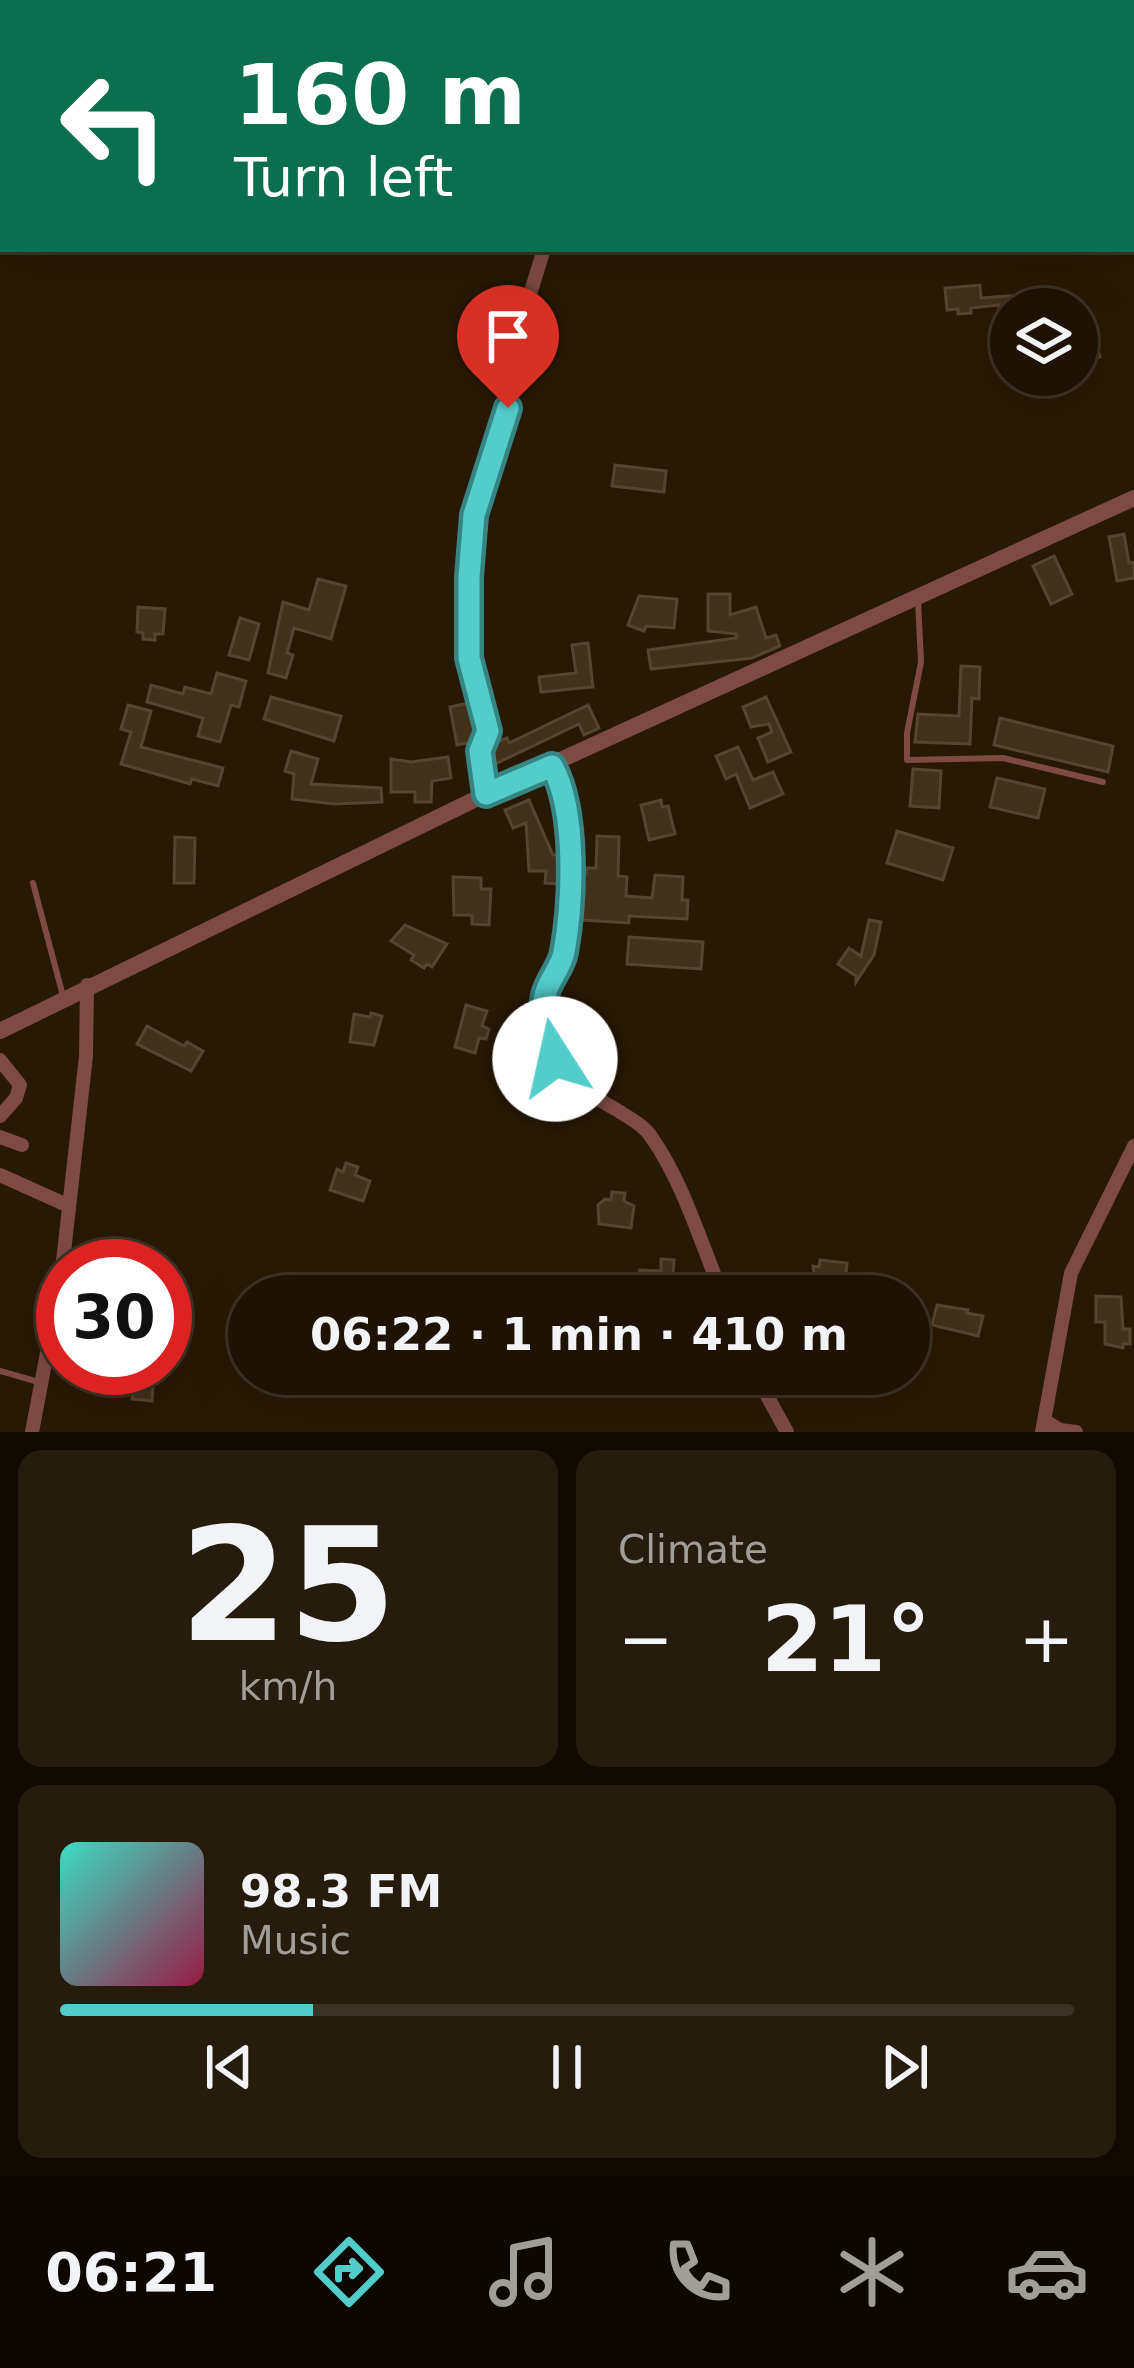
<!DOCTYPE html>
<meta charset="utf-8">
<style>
body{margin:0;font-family:"DejaVu Sans",sans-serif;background:#261c0d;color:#f1f3f6;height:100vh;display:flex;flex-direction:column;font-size:45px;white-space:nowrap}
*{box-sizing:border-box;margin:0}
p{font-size:39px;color:#a19e9a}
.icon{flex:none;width:66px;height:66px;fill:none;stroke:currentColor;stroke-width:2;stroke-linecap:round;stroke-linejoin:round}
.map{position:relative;height:1432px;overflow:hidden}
.sheet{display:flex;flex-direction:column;gap:18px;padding:18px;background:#100a02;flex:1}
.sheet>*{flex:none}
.top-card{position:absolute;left:0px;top:0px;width:1134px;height:252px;box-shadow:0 12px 48px #0002,0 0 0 3px #3c3225;background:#0b6e4f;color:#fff;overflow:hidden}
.buttons{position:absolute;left:990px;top:288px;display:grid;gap:24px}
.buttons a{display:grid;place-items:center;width:108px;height:108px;border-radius:50%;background:#1e1303;box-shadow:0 12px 48px #0002,0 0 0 3px #3c3225;font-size:60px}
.speed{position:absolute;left:36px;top:1239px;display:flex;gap:24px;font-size:60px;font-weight:700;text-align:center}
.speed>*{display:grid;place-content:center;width:156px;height:156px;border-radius:50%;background:#1e1303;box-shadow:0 12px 48px #0002,0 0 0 3px #3c3225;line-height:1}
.speed .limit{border:18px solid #d22;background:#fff;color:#111}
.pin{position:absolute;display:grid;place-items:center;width:102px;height:102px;color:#fff;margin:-123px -51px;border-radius:50% 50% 50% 0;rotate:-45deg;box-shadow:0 0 12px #0007}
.pin .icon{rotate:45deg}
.me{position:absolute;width:132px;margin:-66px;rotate:350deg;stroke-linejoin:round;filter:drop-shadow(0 0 9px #0008)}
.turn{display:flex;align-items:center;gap:42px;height:252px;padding:0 36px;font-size:54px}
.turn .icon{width:156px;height:156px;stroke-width:2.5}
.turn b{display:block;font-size:84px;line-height:102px}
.big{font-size:90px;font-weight:700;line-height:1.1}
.sheet .widget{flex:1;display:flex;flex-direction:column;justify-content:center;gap:18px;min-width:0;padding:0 42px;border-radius:24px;background:#261c0d}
.sheet .dial{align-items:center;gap:0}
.dial b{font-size:156px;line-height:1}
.song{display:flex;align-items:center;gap:36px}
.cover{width:144px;height:144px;border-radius:18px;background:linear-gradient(135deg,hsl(170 70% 55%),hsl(340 70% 35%))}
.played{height:12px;border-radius:6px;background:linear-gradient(90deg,#53cdc9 25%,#3c3225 25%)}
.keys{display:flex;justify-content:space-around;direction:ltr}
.heat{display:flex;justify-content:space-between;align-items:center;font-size:66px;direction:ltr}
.sheet .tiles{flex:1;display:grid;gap:18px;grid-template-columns:1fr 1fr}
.widget:last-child{grid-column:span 2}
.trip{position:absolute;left:228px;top:1275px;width:702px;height:120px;border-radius:60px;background:#1e1303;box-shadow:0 12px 48px #0002,0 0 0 3px #3c3225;font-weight:700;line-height:120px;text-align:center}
.tab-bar{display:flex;height:192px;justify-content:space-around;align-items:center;background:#0c0801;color:#a19e9a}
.tab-bar .icon{width:84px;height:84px}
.tab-bar .current{color:#53cdc9}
.tab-bar b{font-size:54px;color:#f1f3f6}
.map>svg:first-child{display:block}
</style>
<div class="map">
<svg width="1134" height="1432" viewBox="0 0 1134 1432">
<rect width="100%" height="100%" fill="#281904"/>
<!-- building -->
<g fill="#41311b" stroke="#55442e" stroke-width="3">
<polygon points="980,285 981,298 1035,294 1036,309 1011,309 1011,361 998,362 999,305 971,308 971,313 958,314 958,309 947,310 945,288"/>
<polygon points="1092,326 1100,357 1088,360 1090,369 1077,372 1077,330"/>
<polygon points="615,465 666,471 664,492 612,486"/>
<polygon points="1124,534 1129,563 1134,562 1134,578 1117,581 1109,537"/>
<polygon points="1054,556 1072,594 1051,604 1033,566"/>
<polygon points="318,579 346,586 331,639 294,628 287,653 293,655 286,678 268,673 283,602 309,610"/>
<polygon points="708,594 730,594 730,615 756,607 766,638 776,635 780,646 752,658 651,669 648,650 736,638 736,634 708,631"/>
<polygon points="639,596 677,599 674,628 646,626 644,631 628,625"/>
<polygon points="138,607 165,609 163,634 155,634 155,640 143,639 143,633 137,632"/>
<polygon points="240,618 259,624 249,660 229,655"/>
<polygon points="588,643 593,687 541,692 539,677 576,673 572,645"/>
<polygon points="961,666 980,667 979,699 972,698 970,744 915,742 918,714 959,716"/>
<polygon points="217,673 246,681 239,707 231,705 220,742 198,736 203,718 147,702 151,685 183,694 185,687 211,694"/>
<polygon points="271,697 341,716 334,741 264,719"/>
<polygon points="766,697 791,752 768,762 758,738 772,732 769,724 751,727 743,707"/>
<polygon points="469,703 476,730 472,742 457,745 450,707"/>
<polygon points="128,705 151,711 141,747 223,768 218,786 192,779 190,784 121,764 131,732 121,729"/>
<polygon points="588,705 599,728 584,735 579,724 493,765 492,752 496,742 507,738 509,743"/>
<polygon points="1000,718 1113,746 1108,772 994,745"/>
<polygon points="738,747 753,780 773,772 783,794 750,808 736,774 726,779 716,756"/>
<polygon points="291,751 318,759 311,784 381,788 382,802 334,804 292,799 294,774 285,771"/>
<polygon points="448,757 451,778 432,781 431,802 415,802 415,792 391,792 391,759 411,762"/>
<polygon points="913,769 941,771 939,808 910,806"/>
<polygon points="997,778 1045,789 1038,818 990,807"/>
<polygon points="529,800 553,855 559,855 559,884 545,883 546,871 529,871 526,823 513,828 505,810"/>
<polygon points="661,800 662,807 668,806 675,834 649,840 641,805"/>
<polygon points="897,831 953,848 943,880 887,863"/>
<polygon points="597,836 619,837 618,876 627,877 626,896 652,898 655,875 683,877 682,900 688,900 687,919 629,916 629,923 582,920 583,874 586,874 587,868 596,868"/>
<polygon points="175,837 195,838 194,883 174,883"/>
<polygon points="453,877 481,878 481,889 491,889 489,925 472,924 472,915 454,915"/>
<polygon points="869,920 881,922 874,955 856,982 856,976 838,964 849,948 861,956"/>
<polygon points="405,925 447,944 432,967 427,964 424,968 411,960 414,955 391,941"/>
<polygon points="629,937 703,942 701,969 627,964"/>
<polygon points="466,1005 487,1011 482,1026 489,1029 486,1039 479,1038 475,1053 455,1047"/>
<polygon points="371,1013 382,1016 374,1045 350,1042 354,1014 370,1017"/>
<polygon points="147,1026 184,1046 187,1042 203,1051 191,1071 137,1044"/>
<polygon points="346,1163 358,1167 355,1175 370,1181 363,1201 330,1190 337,1169 343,1172"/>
<polygon points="612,1192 625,1193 624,1201 634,1206 631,1228 599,1224 598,1205 605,1199 611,1200"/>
<polygon points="661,1259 674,1260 672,1288 639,1288 640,1270 661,1271"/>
<polygon points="820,1260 847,1263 844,1296 817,1291 813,1266 819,1267"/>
<polygon points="1096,1296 1121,1297 1123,1329 1130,1329 1130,1344 1123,1344 1123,1348 1105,1344 1105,1322 1096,1322"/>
<polygon points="937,1305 968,1310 967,1313 983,1316 978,1336 932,1325"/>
<polygon points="119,1368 154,1370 152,1401 132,1399 133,1394 115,1391"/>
</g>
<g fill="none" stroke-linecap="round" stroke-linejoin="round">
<!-- service -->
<g stroke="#7f4a43" stroke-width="6">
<polyline points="918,600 921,662 907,733 907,760 1003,758 1103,782"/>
<polyline points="33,883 63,996"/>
<polyline points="0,1371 42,1383"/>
</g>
<!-- minor -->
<g stroke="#7f4a43" stroke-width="14">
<polyline points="608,3 609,0"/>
<path d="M552,766C575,806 574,909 564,955C559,977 542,990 544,1014C548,1065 575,1087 617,1110C629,1118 644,1125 652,1138C684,1184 701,1244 723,1296"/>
<polyline points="486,794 480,751 488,731 469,658 474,515 508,408 520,327 544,249"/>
<polyline points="0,1060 20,1085 16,1098 0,1116"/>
<polyline points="0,1137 22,1145"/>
<polyline points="0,1175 69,1206"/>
<polyline points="755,1374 787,1432"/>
<polyline points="1045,1421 1060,1430 1076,1432"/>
<polyline points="32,1432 61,1279 86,1056 87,985"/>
<polyline points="1042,1432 1071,1273 1134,1146"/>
</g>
<!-- tertiary -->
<polyline stroke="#7f4a43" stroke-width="16" points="0,1031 486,794 1134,498"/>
</g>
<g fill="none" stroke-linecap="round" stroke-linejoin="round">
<!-- route casing -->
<g stroke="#368583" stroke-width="30">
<path id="route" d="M508,408L474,515L469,577V658L488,731L480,751L486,794L552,766C577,810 573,902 564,952C561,968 549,979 545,995C540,1016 549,1039 555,1059"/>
</g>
<!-- route -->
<use href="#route" stroke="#53cdc9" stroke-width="21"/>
</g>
</svg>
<div class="buttons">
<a><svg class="icon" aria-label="layers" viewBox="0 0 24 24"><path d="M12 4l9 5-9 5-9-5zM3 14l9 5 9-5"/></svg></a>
</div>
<div class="speed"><div class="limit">30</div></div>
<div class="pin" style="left:508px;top:408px;background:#d93025"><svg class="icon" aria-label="arrive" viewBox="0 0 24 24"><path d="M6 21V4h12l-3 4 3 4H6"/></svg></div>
<svg class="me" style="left:555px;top:1059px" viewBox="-20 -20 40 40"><circle r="19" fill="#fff"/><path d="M0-13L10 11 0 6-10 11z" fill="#53cdc9"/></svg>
<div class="trip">06:22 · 1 min · 410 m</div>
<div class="top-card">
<div class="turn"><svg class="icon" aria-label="left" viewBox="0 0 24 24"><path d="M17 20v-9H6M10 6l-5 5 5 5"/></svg><div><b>160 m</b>Turn left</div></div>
</div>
</div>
<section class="sheet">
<div class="tiles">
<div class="widget dial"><b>25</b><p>km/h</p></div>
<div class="widget"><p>Climate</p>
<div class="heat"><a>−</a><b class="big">21°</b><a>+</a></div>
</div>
<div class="widget">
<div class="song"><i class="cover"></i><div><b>98.3 FM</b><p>Music</p></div></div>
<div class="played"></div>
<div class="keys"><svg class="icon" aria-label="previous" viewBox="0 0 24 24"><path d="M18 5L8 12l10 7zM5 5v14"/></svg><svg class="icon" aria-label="pause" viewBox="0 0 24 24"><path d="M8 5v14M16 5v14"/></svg><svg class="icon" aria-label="next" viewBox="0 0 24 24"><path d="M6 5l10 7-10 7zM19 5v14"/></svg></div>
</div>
</div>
</section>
<nav class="tab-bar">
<b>06:21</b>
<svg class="icon current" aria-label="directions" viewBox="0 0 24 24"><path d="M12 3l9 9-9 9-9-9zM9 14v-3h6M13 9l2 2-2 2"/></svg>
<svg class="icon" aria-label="music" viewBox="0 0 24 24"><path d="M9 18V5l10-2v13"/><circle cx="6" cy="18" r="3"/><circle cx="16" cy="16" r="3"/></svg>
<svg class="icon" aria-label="phone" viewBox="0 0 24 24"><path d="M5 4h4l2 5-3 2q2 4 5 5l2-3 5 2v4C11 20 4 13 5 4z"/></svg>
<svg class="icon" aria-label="climate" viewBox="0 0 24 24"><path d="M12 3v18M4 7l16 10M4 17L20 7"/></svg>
<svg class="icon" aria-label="car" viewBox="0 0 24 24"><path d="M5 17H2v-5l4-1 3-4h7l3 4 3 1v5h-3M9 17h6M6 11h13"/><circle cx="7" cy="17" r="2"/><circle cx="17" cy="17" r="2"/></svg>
</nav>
